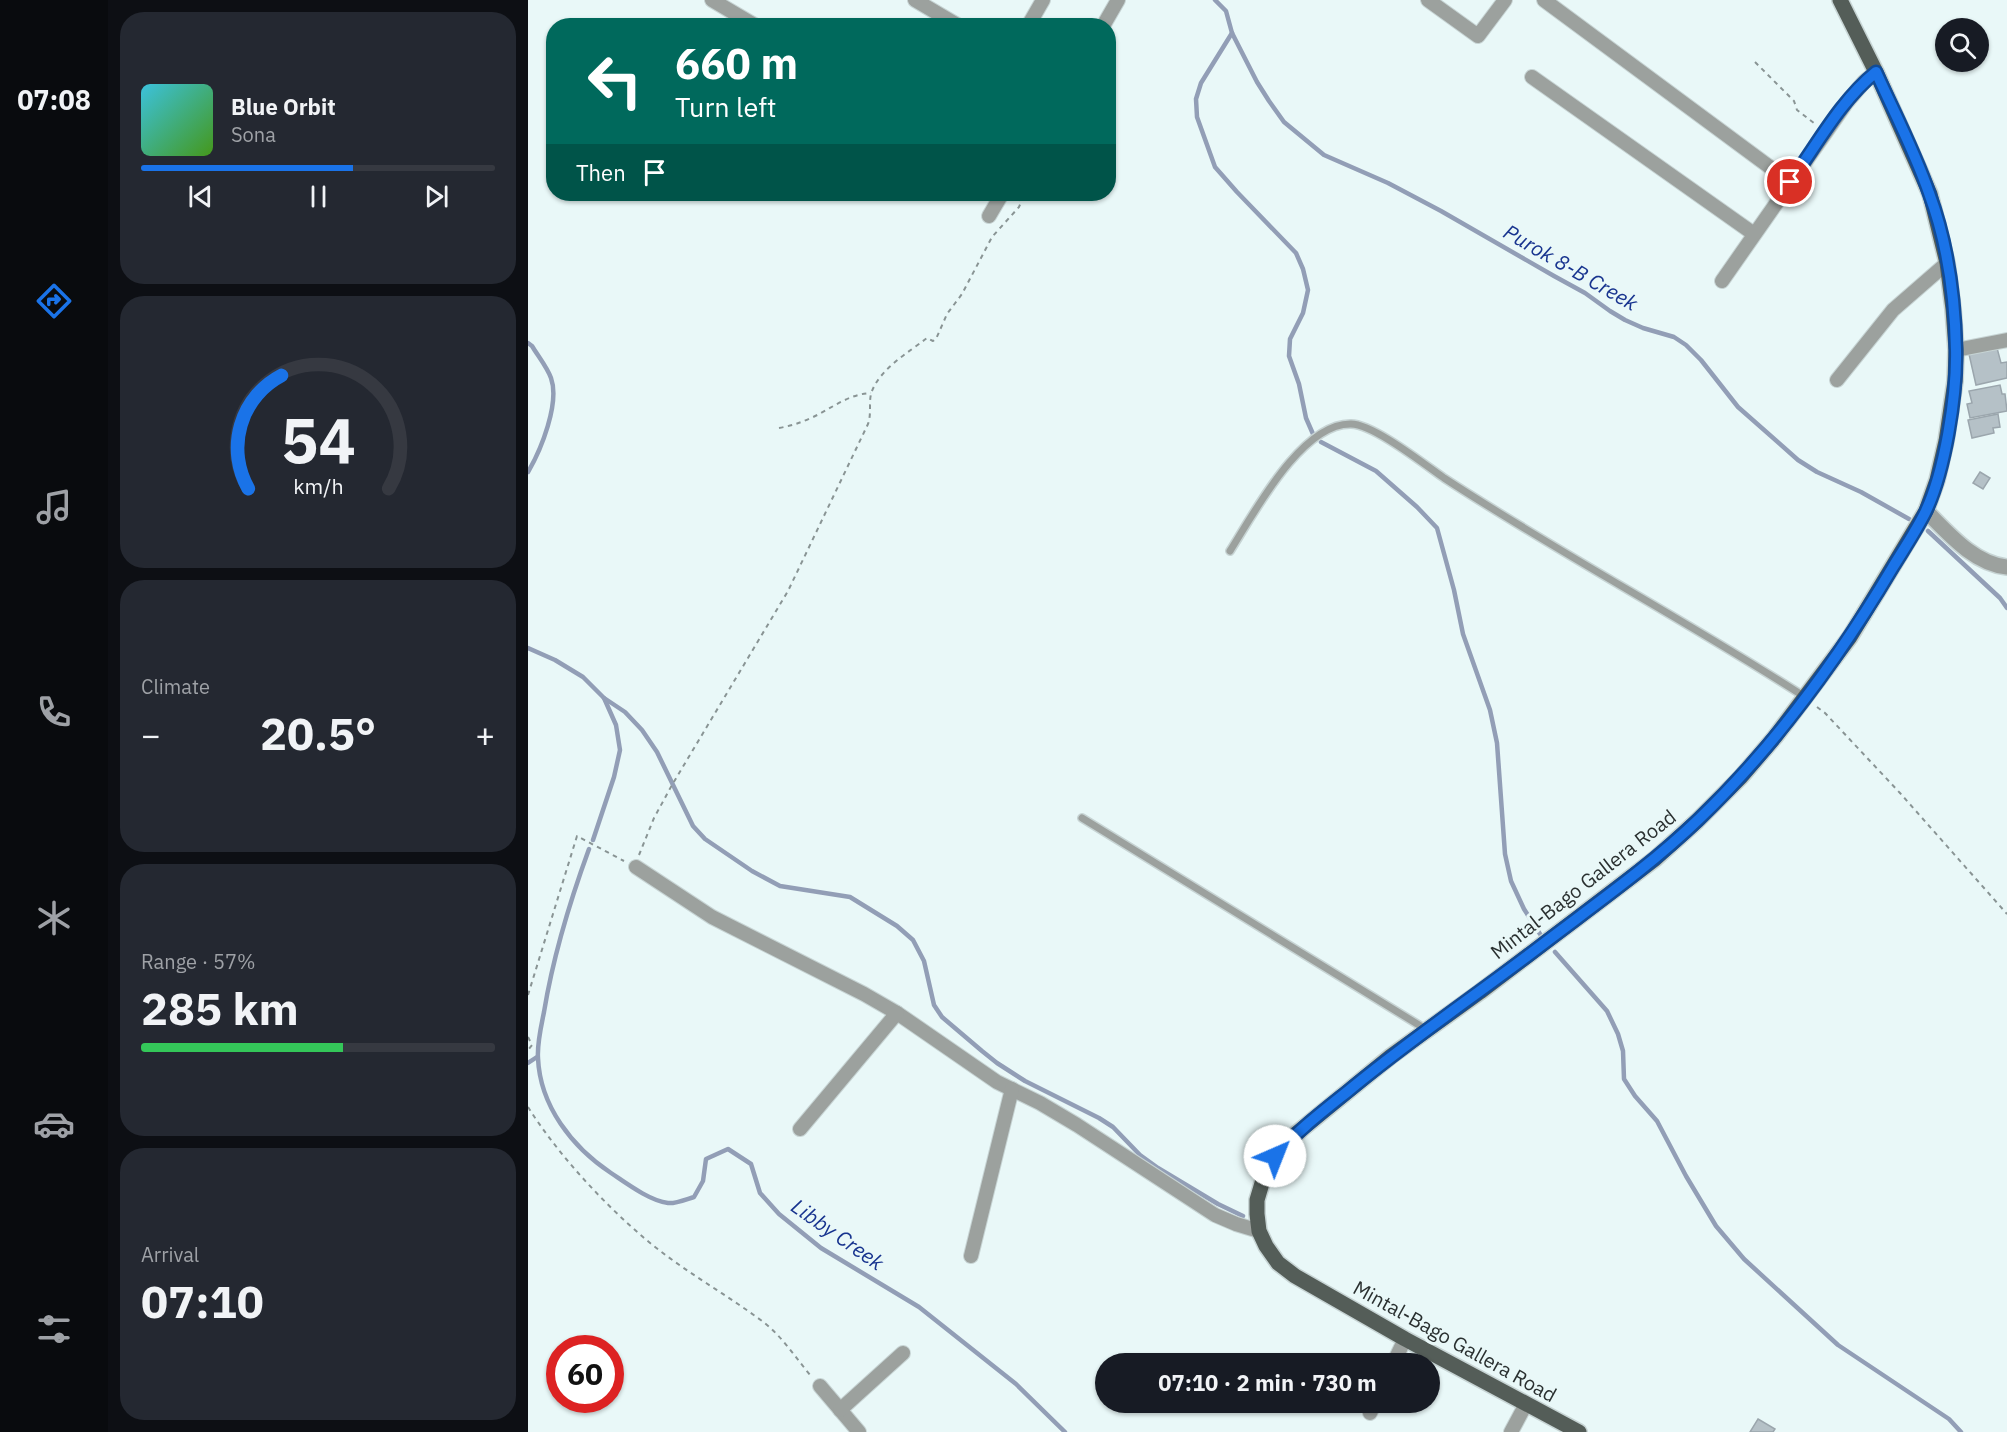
<!DOCTYPE html>
<meta charset="utf-8">
<style>
body{margin:0;font-family:"IBM Plex Sans",sans-serif;background:#242831;color:#f1f3f6;height:100vh;display:flex;flex-direction:column;font-size:22px;white-space:nowrap}
*{box-sizing:border-box;margin:0}
p{font-size:20px;color:#9ea1a6}
.icon{flex:none;width:33px;height:33px;fill:none;stroke:currentColor;stroke-width:2;stroke-linecap:round;stroke-linejoin:round}
.map{position:relative;flex:1;overflow:hidden}
.sheet{display:flex;flex-direction:column;gap:12px;padding:12px;background:#0d0f14;width:420px}
.sheet>*{flex:none}
.guide{position:absolute;left:18px;top:18px;width:570px;height:183px;border-radius:24px;box-shadow:0 2px 4px #0004;background:#00695c;color:#fff;overflow:hidden}
.buttons{position:absolute;left:1407px;top:18px;display:grid;gap:12px}
.buttons a{display:grid;place-items:center;width:54px;height:54px;border-radius:50%;background:#171b24;box-shadow:0 2px 4px #0004;font-size:30px}
.speed{position:absolute;left:18px;top:1335px;display:flex;gap:12px;font-size:30px;font-weight:700;text-align:center}
.speed>*{display:grid;place-content:center;width:78px;height:78px;border-radius:50%;background:#171b24;box-shadow:0 2px 4px #0004;line-height:1}
.speed .limit{border:9px solid #d22;background:#fff;color:#111}
.pin{position:absolute;display:grid;place-items:center;width:51px;height:51px;color:#fff;margin:-26px;border:3px solid #fff;border-radius:50%;box-shadow:0 2px 6px #0007}
.me{position:absolute;width:66px;margin:-33px;rotate:44deg;stroke-linejoin:round;filter:drop-shadow(0 0 4px #0008)}
.turn{display:flex;align-items:center;gap:21px;height:126px;padding:0 30px;font-size:27px}
.turn .icon{width:78px;height:78px;stroke-width:2.5}
.turn b{display:block;font-size:42px;line-height:51px}
.then{display:flex;align-items:center;height:57px;padding:0 30px;background:#0003;gap:12px;font-size:22px}
.big{font-size:45px;font-weight:700;line-height:1.1}
.sheet .widget{flex:1;display:flex;flex-direction:column;justify-content:center;gap:9px;min-width:0;padding:0 21px;border-radius:24px;background:#242831}
.sheet .dial{align-items:center;gap:0}
.dial svg{height:156px;overflow:visible;fill:none;stroke:#363941;stroke-width:7;stroke-linecap:round;text-anchor:middle}
.dial text{fill:#f1f3f6;stroke:none}
.song{display:flex;align-items:center;gap:18px}
.cover{width:72px;height:72px;border-radius:9px;background:linear-gradient(135deg,hsl(190 70% 55%),hsl(100 70% 35%))}
.played{height:6px;border-radius:3px;background:linear-gradient(90deg,#1a73e8 60%,#363941 60%)}
.keys{display:flex;justify-content:space-around;direction:ltr}
.heat{display:flex;justify-content:space-between;align-items:center;font-size:33px;direction:ltr}
.charge{height:9px;border-radius:4px;background:linear-gradient(90deg,#34c759 57%,#363941 0)}
.trip{position:absolute;left:567px;top:1353px;width:345px;height:60px;border-radius:30px;background:#171b24;box-shadow:0 2px 4px #0004;font-weight:700;line-height:60px;text-align:center}
main{display:flex;flex:1;min-height:0}
.menu{display:flex;flex-direction:column;width:108px;justify-content:space-around;align-items:center;background:#090b0e;color:#9ea1a6}
.menu .icon{width:42px;height:42px}
.menu .current{color:#1a73e8}
.menu b{font-size:27px;color:#f1f3f6}
.map>svg:first-child{display:block}
</style>
<main>
<nav class="menu">
<b>07:08</b>
<svg class="icon current" aria-label="directions" viewBox="0 0 24 24"><path d="M12 3l9 9-9 9-9-9zM9 14v-3h6M13 9l2 2-2 2"/></svg>
<svg class="icon" aria-label="music" viewBox="0 0 24 24"><path d="M9 18V5l10-2v13"/><circle cx="6" cy="18" r="3"/><circle cx="16" cy="16" r="3"/></svg>
<svg class="icon" aria-label="phone" viewBox="0 0 24 24"><path d="M5 4h4l2 5-3 2q2 4 5 5l2-3 5 2v4C11 20 4 13 5 4z"/></svg>
<svg class="icon" aria-label="climate" viewBox="0 0 24 24"><path d="M12 3v18M4 7l16 10M4 17L20 7"/></svg>
<svg class="icon" aria-label="car" viewBox="0 0 24 24"><path d="M5 17H2v-5l4-1 3-4h7l3 4 3 1v5h-3M9 17h6M6 11h13"/><circle cx="7" cy="17" r="2"/><circle cx="17" cy="17" r="2"/></svg>
<svg class="icon" aria-label="filters" viewBox="0 0 24 24"><path d="M4 7h16M4 17h16"/><circle cx="9" cy="7" r="2"/><circle cx="15" cy="17" r="2"/></svg>
</nav>
<section class="sheet">
<div class="widget">
<div class="song"><i class="cover"></i><div><b>Blue Orbit</b><p>Sona</p></div></div>
<div class="played"></div>
<div class="keys"><svg class="icon" aria-label="previous" viewBox="0 0 24 24"><path d="M18 5L8 12l10 7zM5 5v14"/></svg><svg class="icon" aria-label="pause" viewBox="0 0 24 24"><path d="M8 5v14M16 5v14"/></svg><svg class="icon" aria-label="next" viewBox="0 0 24 24"><path d="M6 5l10 7-10 7zM19 5v14"/></svg></div>
</div>
<div class="widget dial"><svg viewBox="0 0 100 80">
<path d="M14 69A42 42 0 1 1 86 69"/>
<path d="M14 69A42 42 0 0 1 31 11" stroke="#1a73e8"/>
<text x="50" y="56" font-size="32" font-weight="700">54</text>
<text x="50" y="72" font-size="11">km/h</text>
</svg></div>
<div class="widget"><p>Climate</p>
<div class="heat"><a>−</a><b class="big">20.5°</b><a>+</a></div>
</div>
<div class="widget"><p>Range · 57%</p><b class="big">285 km</b><div class="charge"></div></div>
<div class="widget"><p>Arrival</p><b class="big">07:10</b></div>
</section>
<div class="map">
<svg width="1479" height="1432" viewBox="0 0 1479 1432">
<rect width="100%" height="100%" fill="#e9f8f8"/>
<g fill="none" stroke-linecap="round" stroke-linejoin="round">
<!-- stream -->
<g stroke="#929eb6" stroke-width="4.5">
<polyline points="687,0 698,11 704,33 729,82 741,101 756,122 796,155 860,183 913,211 1026,276 1057,293 1082,311 1097,320 1115,328 1146,337 1158,345 1173,360 1210,407 1270,460 1289,472 1333,492 1381,519"/>
<polyline points="704,33 673,83 668,99 669,117 687,167 709,192 768,253 775,269 780,290 775,313 762,339 761,356 771,384 778,418 785,434"/>
<path d="M0,343L4,346C10,356 19,367 23,378C32,403 13,450 0,472"/>
<polyline points="793,442 848,471 889,507 909,528 926,590 935,634 962,710 969,743 977,854 983,881 996,909 1012,934"/>
<polyline points="1400,531 1472,598 1479,608"/>
<polyline points="0,648 27,660 55,677 76,698 88,725 92,750 86,777 65,840"/>
<polyline points="76,698 97,712 114,730 129,752 165,826 177,839 224,871 252,886 322,897 369,926 385,940 396,961 406,1005 414,1017 454,1051 469,1063 497,1081 571,1118 585,1127 612,1155 630,1168 690,1204 715,1216"/>
<path d="M61,849C42,901 25,957 16,1012C13,1027 9,1043 10,1058C12,1106 44,1147 83,1173C98,1183 122,1201 140,1203C147,1204 159,1199 166,1197L175,1181L178,1159L200,1149L223,1164L232,1193L251,1214L293,1248L391,1307L488,1384L537,1432"/>
<polyline points="1027,952 1079,1011 1090,1034 1095,1051 1096,1079 1107,1096 1129,1121 1158,1176 1188,1226 1216,1259 1310,1345 1421,1419 1433,1432"/>
<polyline points="0,1063 9,1057"/>
</g>
</g>
<!-- building -->
<g fill="#b5c1c7" stroke="#9ba6ad" stroke-width="1.5">
<polygon points="1469,348 1473,363 1479,362 1479,378 1448,385 1441,354"/>
<polygon points="1472,385 1474,394 1477,394 1479,411 1442,418 1439,404 1444,403 1441,391"/>
<polygon points="1470,414 1472,427 1465,428 1466,433 1444,438 1440,420"/>
<polygon points="1452,472 1462,478 1455,489 1445,483"/>
<polygon points="1230,1419 1247,1429 1245,1432 1222,1432"/>
</g>
<g fill="none" stroke-linecap="round" stroke-linejoin="round">
<!-- service casing -->
<g stroke="#c7d4d4" stroke-width="10">
<g id="service">
<path d="M702,551C725,515 773,423 823,424C845,424 896,464 916,478C1034,555 1159,621 1277,697"/>
<polyline points="554,818 899,1030"/>
</g>
</g>
<!-- minor casing -->
<g stroke="#c7d4d4" stroke-width="16">
<g id="minor">
<polyline points="184,0 228,26"/>
<polyline points="387,0 431,26"/>
<polyline points="900,0 950,36 977,0"/>
<polyline points="1016,0 1262,182"/>
<polyline points="500,26 515,0"/>
<polyline points="575,26 590,0"/>
<polyline points="1004,77 1226,234"/>
<polyline points="461,216 474,194"/>
<polyline points="1194,281 1319,102 1336,82 1348,72"/>
<polyline points="1428,350 1479,340"/>
<polyline points="1309,380 1365,310 1419,263"/>
<polyline points="108,867 184,917 336,994 369,1013 469,1082 512,1103 549,1125 687,1215 708,1224 731,1231"/>
<polyline points="272,1129 369,1013"/>
<polyline points="443,1256 484,1089"/>
<polyline points="865,1364 877,1339"/>
<polyline points="292,1386 331,1432"/>
<polyline points="312,1410 375,1353"/>
<polyline points="842,1413 847,1402"/>
<polyline points="983,1432 998,1404"/>
</g>
</g>
<!-- tertiary casing -->
<g stroke="#c7d4d4" stroke-width="18">
<path id="tertiary" d="M1398,511C1420,533 1446,564 1479,567"/>
</g>
<!-- primary casing -->
<g stroke="#c7d4d4" stroke-width="18">
<polyline id="primary" points="1051,1432 877,1339 767,1276 750,1263 738,1246 731,1231 729,1214 729,1200 738,1170 747,1156 769,1133 863,1056 952,992 1127,859 1169,821 1213,777 1247,737 1322,637 1398,511 1409,480 1418,441 1427,381 1428,350 1425,309 1419,263 1402,194 1348,72 1312,0"/>
</g>
<!-- path -->
<g stroke="#899494" stroke-width="2" stroke-dasharray="4.5 4.5" stroke-linecap="butt">
<polyline points="1227,62 1266,101 1269,110 1286,123"/>
<path d="M251,428C262,426 272,423 283,418C303,409 320,394 343,393"/>
<polyline points="1289,707 1297,713 1372,793 1479,914"/>
<path d="M111,855L126,818L144,785L260,591L340,424C344,413 340,401 344,391C353,368 381,352 399,338L405,341L408,339L419,314L434,294L464,237L491,207L493,202L487,194"/>
<polyline points="0,995 49,836 96,861"/>
<polyline points="0,1037 4,1045 0,1050"/>
<path d="M0,1107C29,1153 74,1202 115,1237C152,1269 195,1292 234,1321C254,1336 267,1357 283,1376"/>
</g>
<!-- service -->
<use href="#service" stroke="#9ca19e" stroke-width="7"/>
<!-- minor -->
<use href="#minor" stroke="#9ca19e" stroke-width="14"/>
<!-- tertiary -->
<use href="#tertiary" stroke="#9ca19e" stroke-width="15"/>
<!-- primary -->
<use href="#primary" stroke="#545d58" stroke-width="15"/>
</g>
<g fill="none" stroke-linecap="round" stroke-linejoin="round">
<!-- route casing -->
<g stroke="#114b97" stroke-width="15">
<path id="route" d="M747,1156C768,1132 794,1112 819,1092C878,1043 941,1000 1002,954C1059,910 1119,869 1171,819C1247,746 1311,658 1365,567C1376,549 1388,531 1397,513C1417,472 1429,395 1428,350C1427,298 1419,241 1401,193C1387,152 1366,112 1348,72C1312,101 1289,145 1262,182"/>
</g>
<!-- route -->
<use href="#route" stroke="#1a73e8" stroke-width="10"/>
</g>
<g text-anchor="middle" dominant-baseline="central" stroke-width="6" stroke-linejoin="round" paint-order="stroke">
<!-- street labels -->
<g font-size="20" fill="#2a3030" stroke="#e9f8f8">
<text transform="translate(1055 884) rotate(-38)">Mintal-Bago Gallera Road</text>
<text transform="translate(927 1341) rotate(29)">Mintal-Bago Gallera Road</text>
</g>
<!-- water labels -->
<g font-size="21" font-style="italic" fill="#18348f" stroke="#e9f8f8">
<text transform="translate(1043 267) rotate(30)">Purok 8-B Creek</text>
<text transform="translate(310 1234) rotate(35)">Libby Creek</text>
</g>
</g>
</svg>
<div class="buttons">
<a><svg class="icon" aria-label="search" viewBox="0 0 24 24"><circle cx="10" cy="10" r="6"/><path d="M15 15l6 6"/></svg></a>
</div>
<div class="speed"><div class="limit">60</div></div>
<div class="pin" style="left:1262px;top:182px;background:#d93025"><svg class="icon" aria-label="arrive" viewBox="0 0 24 24"><path d="M6 21V4h12l-3 4 3 4H6"/></svg></div>
<svg class="me" style="left:747px;top:1156px" viewBox="-20 -20 40 40"><circle r="19" fill="#fff"/><path d="M0-13L10 11 0 6-10 11z" fill="#1a73e8"/></svg>
<div class="trip">07:10 · 2 min · 730 m</div>
<div class="guide">
<div class="turn"><svg class="icon" aria-label="left" viewBox="0 0 24 24"><path d="M17 20v-9H6M10 6l-5 5 5 5"/></svg><div><b>660 m</b>Turn left</div></div>
<div class="then">Then<svg class="icon" aria-label="arrive" viewBox="0 0 24 24"><path d="M6 21V4h12l-3 4 3 4H6"/></svg></div>
</div>
</div>
</main>
